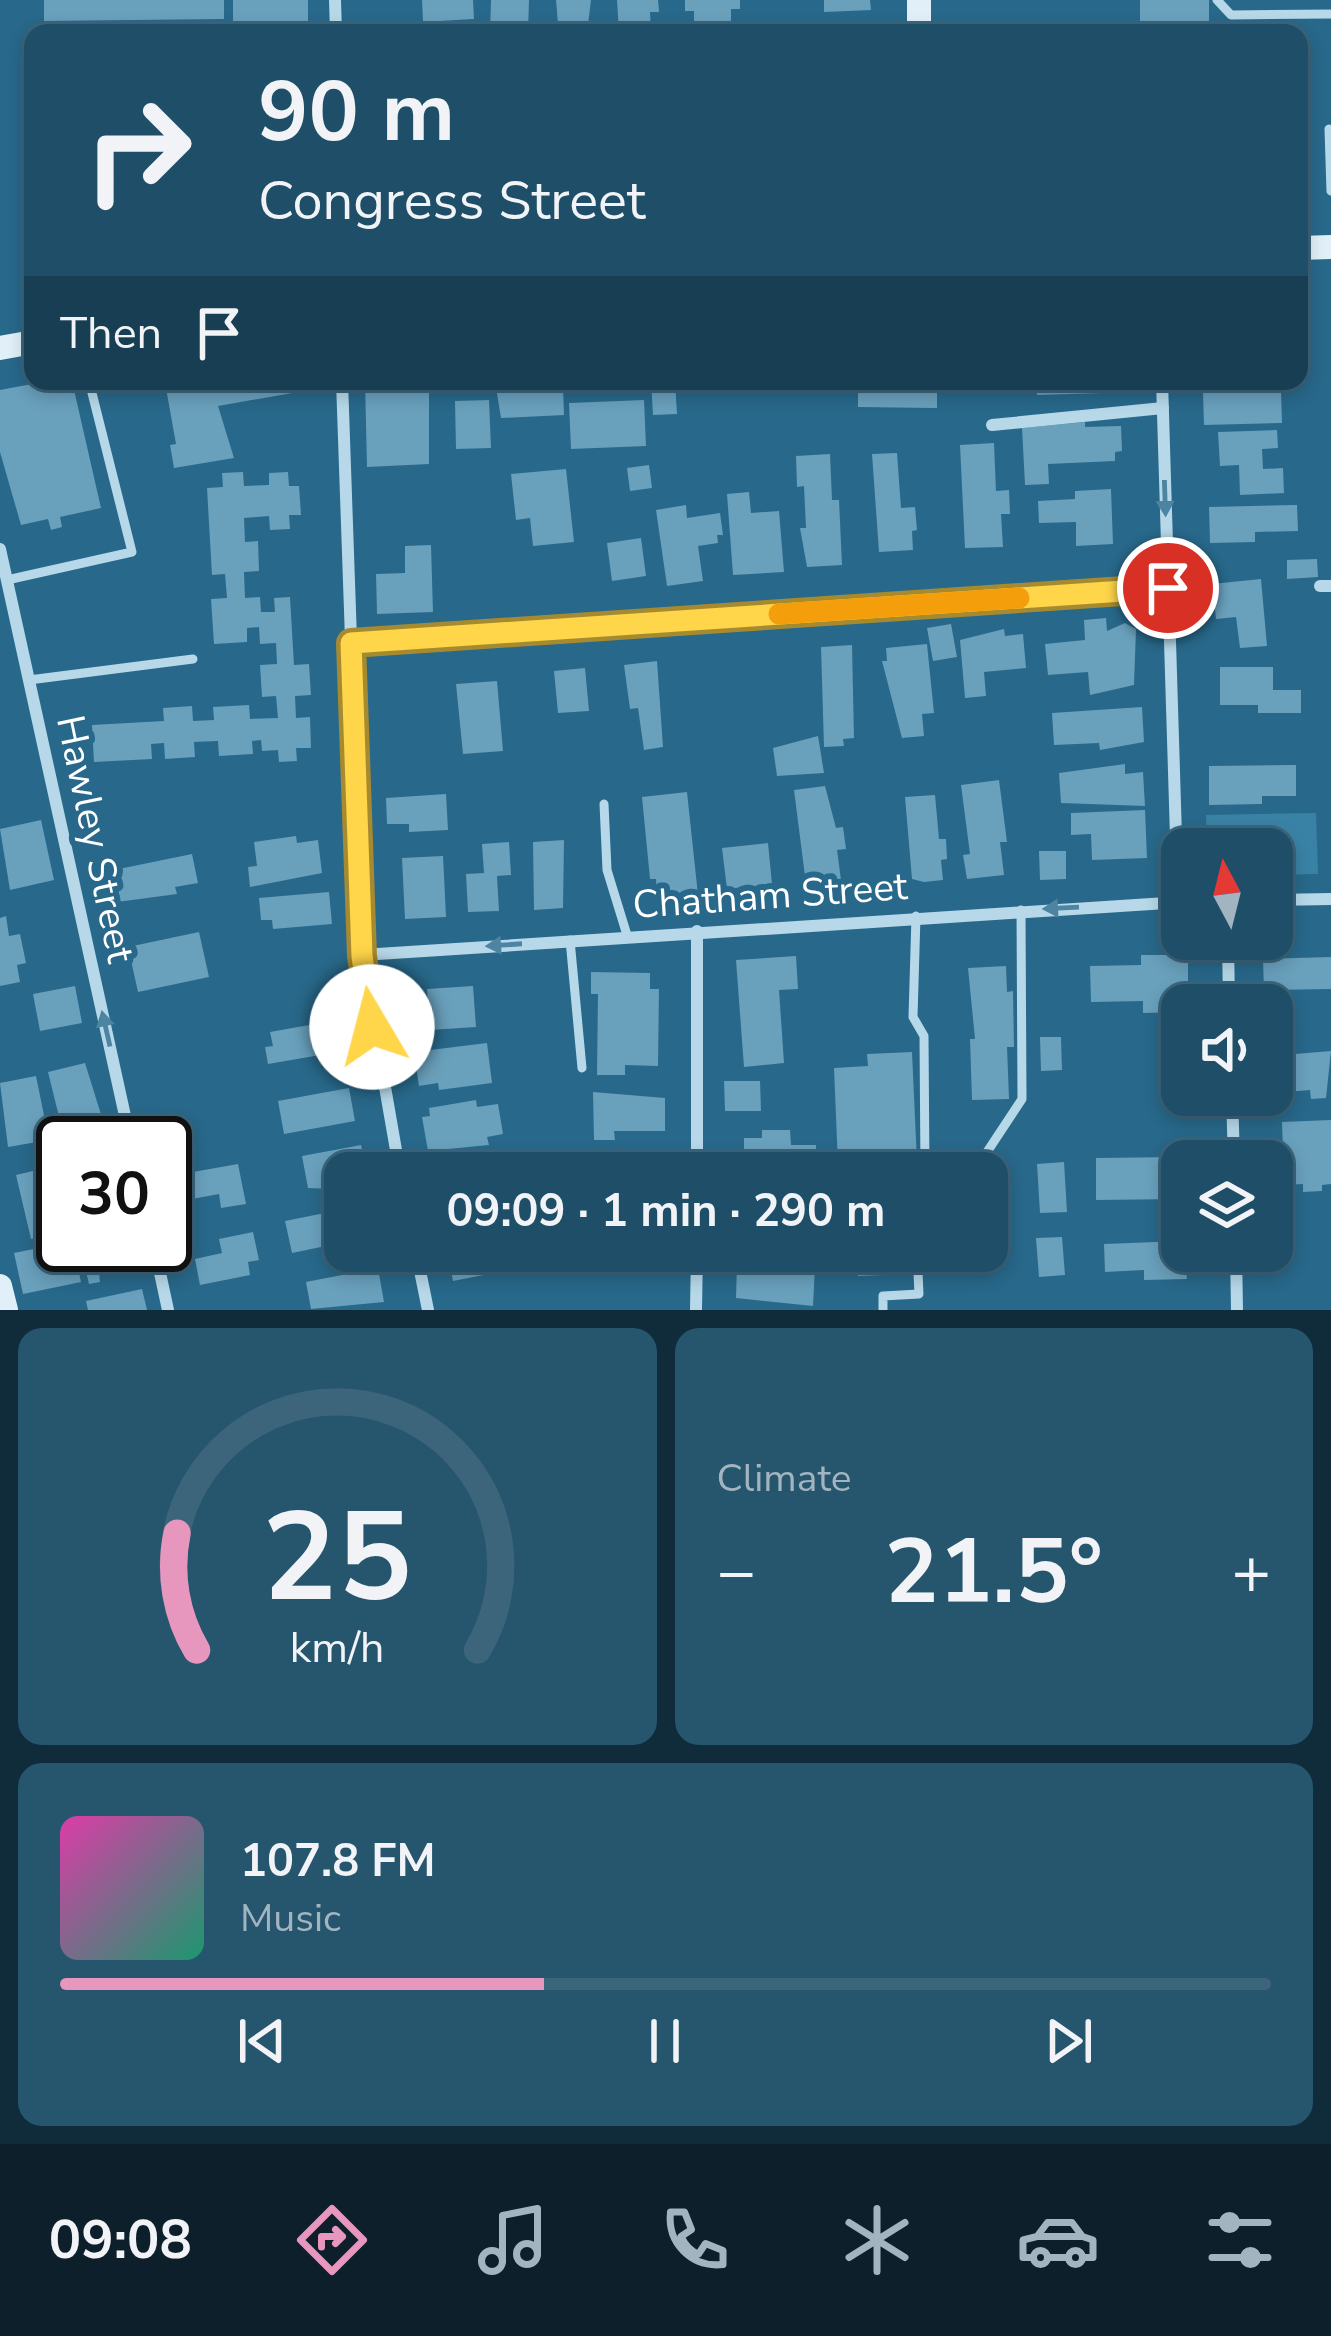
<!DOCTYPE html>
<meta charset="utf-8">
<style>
body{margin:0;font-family:"Nunito Sans",sans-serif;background:#26556e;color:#f1f3f6;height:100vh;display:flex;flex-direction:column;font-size:45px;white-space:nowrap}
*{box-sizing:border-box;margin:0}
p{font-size:39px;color:#a1b4c0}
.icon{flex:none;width:66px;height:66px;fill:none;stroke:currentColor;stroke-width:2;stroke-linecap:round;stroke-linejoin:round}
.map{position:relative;height:1310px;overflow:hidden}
.sheet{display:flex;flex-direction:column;gap:18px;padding:18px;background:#102b39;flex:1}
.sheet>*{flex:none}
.hud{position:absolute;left:24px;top:24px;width:1284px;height:366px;border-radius:24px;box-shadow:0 6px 18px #0003,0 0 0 3px #3c657c;background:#1e4e68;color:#f1f3f6;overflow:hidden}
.needle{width:78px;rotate:353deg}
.buttons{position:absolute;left:1161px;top:828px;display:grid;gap:24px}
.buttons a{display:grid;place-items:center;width:132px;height:132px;border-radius:24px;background:#1e4e68;box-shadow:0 6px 18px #0003,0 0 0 3px #3c657c;font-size:60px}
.speed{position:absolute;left:36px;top:1116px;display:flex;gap:24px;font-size:60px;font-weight:700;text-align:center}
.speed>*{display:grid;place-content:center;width:156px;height:156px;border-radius:50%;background:#1e4e68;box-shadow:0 6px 18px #0003,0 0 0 3px #3c657c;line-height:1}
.speed .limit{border:6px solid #111;border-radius:18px;background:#fff;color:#111}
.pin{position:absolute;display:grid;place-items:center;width:102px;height:102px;color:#fff;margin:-51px;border:6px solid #fff;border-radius:50%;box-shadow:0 3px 12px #0007}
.me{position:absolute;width:132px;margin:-66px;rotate:352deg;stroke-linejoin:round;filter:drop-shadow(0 0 9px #0008)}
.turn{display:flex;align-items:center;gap:42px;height:252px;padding:0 36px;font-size:54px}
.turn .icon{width:156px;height:156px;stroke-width:2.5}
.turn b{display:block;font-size:84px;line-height:102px}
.then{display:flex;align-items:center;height:114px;padding:0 36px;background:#0003;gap:24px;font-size:45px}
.big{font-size:90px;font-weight:700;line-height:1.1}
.sheet .widget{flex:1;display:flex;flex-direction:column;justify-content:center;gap:18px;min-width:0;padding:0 42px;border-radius:24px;background:#26556e}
.sheet .dial{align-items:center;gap:0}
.dial svg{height:312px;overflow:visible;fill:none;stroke:#3c657c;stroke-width:7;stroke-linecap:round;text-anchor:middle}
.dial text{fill:#f1f3f6;stroke:none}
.song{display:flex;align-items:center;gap:36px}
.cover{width:144px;height:144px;border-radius:18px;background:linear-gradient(135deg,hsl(320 70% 55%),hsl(160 70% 35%))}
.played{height:12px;border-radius:6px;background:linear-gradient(90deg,#e797bd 40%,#3c657c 40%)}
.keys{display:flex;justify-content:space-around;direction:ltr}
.heat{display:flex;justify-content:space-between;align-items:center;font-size:66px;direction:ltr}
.sheet .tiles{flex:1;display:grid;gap:18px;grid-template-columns:1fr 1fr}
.widget:last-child{grid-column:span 2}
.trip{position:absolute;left:324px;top:1152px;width:684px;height:120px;border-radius:24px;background:#1e4e68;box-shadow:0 6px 18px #0003,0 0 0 3px #3c657c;font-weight:700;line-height:120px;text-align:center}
.tabs{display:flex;height:192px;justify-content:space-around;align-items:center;background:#0c1f2a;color:#a1b4c0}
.tabs .icon{width:84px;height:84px}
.tabs .active{color:#e797bd}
.tabs b{font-size:54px;color:#f1f3f6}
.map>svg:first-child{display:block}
</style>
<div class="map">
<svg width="1331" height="1310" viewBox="0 0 1331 1310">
<rect width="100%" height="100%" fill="#28688a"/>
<!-- green -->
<polygon fill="#3a82a5" points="1316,813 1318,874 1272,875 1272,849 1207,849 1206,815"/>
<!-- building -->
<g fill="#69a0bc">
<polygon points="44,0 224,0 224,19 44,21"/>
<polygon points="233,0 308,0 308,33 245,33 245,27 233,27"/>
<polygon points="422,0 473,0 474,19 423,22"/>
<polygon points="491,0 529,0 528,33 490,33"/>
<polygon points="556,0 591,0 587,33 565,33 565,24 558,24"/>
<polygon points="617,0 658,0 659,12 650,12 651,31 619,33"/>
<polygon points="685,0 740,0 740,9 731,9 731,33 694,33 694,11 685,11"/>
<polygon points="824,0 870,0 871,10 824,12"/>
<polygon points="1140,0 1209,0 1209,26 1140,28"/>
<polygon points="48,381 72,381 101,508 60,517 62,527 51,530 48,519 21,525 0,452 0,390"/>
<polygon points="159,381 321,381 321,388 218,406 234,458 174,468 170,445 176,444 166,388 160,389"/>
<polygon points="365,381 408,381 408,389 429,388 429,464 367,467"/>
<polygon points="495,381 575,381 563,386 564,415 501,418"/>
<polygon points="651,381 675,381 677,414 653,415"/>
<polygon points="858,381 937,381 937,408 858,407"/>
<polygon points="1037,381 1137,381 1137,392 1037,395"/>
<polygon points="1281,391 1282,423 1204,425 1203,393"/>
<polygon points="489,400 491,448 456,449 455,401"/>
<polygon points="644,400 646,446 571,449 569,403"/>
<polygon points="1085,422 1085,427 1121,426 1122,451 1115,452 1115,461 1048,464 1049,484 1025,485 1022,428"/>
<polygon points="1277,430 1278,448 1262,449 1263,469 1283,468 1284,493 1240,495 1239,465 1220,466 1218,432"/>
<polygon points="994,443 996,491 1009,490 1010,514 1001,514 1003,547 965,548 960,445"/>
<polygon points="897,453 901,508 915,507 917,530 912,531 913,550 879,552 872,454"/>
<polygon points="830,454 832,500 839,500 842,565 807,567 800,528 806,528 804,486 797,487 796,456"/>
<polygon points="649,465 652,488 630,491 627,468"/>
<polygon points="566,469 574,542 533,546 530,518 516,520 511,474"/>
<polygon points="243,472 244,486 269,485 269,473 288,472 289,486 299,486 301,515 289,515 290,529 270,530 269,516 244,518 245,542 258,541 259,571 244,572 245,598 260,597 261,612 275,612 274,598 290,597 294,665 309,664 311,695 295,696 296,718 310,717 311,748 296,748 297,761 279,762 278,750 262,751 261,740 252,741 253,754 219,756 218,741 194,742 195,757 165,759 164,743 151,744 152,759 94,762 92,725 164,721 163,708 192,706 193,721 214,720 213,707 249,705 250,719 278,718 276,696 262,697 260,665 277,664 276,643 260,644 259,627 247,628 247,642 214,644 211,599 227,598 225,574 212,575 207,488 223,487 222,473"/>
<polygon points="1111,489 1113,544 1076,546 1076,522 1039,523 1038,501 1075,499 1075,491"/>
<polygon points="749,492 751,513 779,511 784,572 733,575 727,494"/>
<polygon points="686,505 687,518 720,513 723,535 717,535 718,543 698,546 703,581 667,586 656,510"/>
<polygon points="1297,505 1298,531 1255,532 1255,542 1210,543 1209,507"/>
<polygon points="641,538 646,576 612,581 607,543"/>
<polygon points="431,545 433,612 377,614 376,574 405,573 405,546"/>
<polygon points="1317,559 1318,577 1287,579 1287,560"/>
<polygon points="1261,579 1267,646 1240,648 1236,617 1216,619 1212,584"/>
<polygon points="1106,618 1107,631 1125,623 1136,629 1134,685 1090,695 1088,672 1048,675 1045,644 1085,640 1084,620"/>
<polygon points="951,624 957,657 933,661 927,628"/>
<polygon points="1004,629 1005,636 1023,634 1026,668 984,672 986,696 965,698 960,640"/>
<polygon points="927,644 934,713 922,714 924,736 902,738 882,661 887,661 886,648"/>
<polygon points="852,645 854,738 843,739 844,746 824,747 821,647"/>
<polygon points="657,661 663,747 644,750 638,708 630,709 624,665"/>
<polygon points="1220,667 1273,667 1273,690 1301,690 1301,713 1258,713 1258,705 1220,705"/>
<polygon points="585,668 589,711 558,713 554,671"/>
<polygon points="497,681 503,751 463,754 456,684"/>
<polygon points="1142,707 1144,742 1100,750 1099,743 1054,745 1052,713"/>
<polygon points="818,736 824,773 777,776 773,748"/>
<polygon points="1125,764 1125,774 1143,772 1145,806 1061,803 1059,773"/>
<polygon points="1296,765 1296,796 1262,796 1262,804 1209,805 1209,766"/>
<polygon points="999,780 1007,842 1000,842 1004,875 967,879 963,855 970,854 961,785"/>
<polygon points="825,786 836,828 843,827 846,849 837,850 841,880 806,884 794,790"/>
<polygon points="687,792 698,895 666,899 666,893 657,894 656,879 650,879 642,797"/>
<polygon points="446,794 448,830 409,832 409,824 387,824 386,798"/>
<polygon points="935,795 939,839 946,839 947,859 941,860 943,880 924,882 912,879 905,797"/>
<polygon points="1145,810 1147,858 1092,860 1091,834 1071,835 1071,813"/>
<polygon points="41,820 54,880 10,890 0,829"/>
<polygon points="296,836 297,843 318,840 322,873 250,887 248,867 257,866 254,842"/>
<polygon points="564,840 563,908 534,910 533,842"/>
<polygon points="509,842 511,875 497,876 499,911 468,912 466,874 484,873 482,844"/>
<polygon points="768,843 772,884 727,889 722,848"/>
<polygon points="1039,851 1066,851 1066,879 1040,880"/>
<polygon points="192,854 198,883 175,887 177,894 110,903 104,872"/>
<polygon points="443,856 446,917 405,919 402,858"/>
<polygon points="329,892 332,924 273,929 272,920 261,920 259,898"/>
<polygon points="6,916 9,936 20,934 26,963 17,965 20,982 0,986 0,918"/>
<polygon points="199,932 209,977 138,992 128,947"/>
<polygon points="1141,955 1188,955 1188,1005 1182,1005 1182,1012 1143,1013 1143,1001 1091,1002 1090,966 1141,965"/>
<polygon points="796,956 798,989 779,990 784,1063 744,1067 736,960"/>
<polygon points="1331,957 1331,989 1264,990 1263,959"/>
<polygon points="1006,966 1007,992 1013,991 1014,1047 1007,1047 1009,1099 972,1100 970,1039 975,1039 968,968"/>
<polygon points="591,972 650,973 650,989 659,989 658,1066 625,1065 625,1075 597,1075 598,994 591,994"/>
<polygon points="75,986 82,1023 40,1031 33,994"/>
<polygon points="473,986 476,1027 430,1030 427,989"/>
<polygon points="326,1022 332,1053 268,1064 265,1047 273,1046 270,1032"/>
<polygon points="1040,1037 1061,1037 1062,1070 1041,1071"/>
<polygon points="487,1043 492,1083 439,1090 438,1083 419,1086 414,1052"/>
<polygon points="1331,1051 1326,1098 1311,1099 1310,1090 1286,1092 1283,1055"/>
<polygon points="912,1052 917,1162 903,1163 903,1173 853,1173 853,1164 838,1165 834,1068 868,1066 867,1054"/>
<polygon points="85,1063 104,1124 65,1141 48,1072"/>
<polygon points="36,1076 49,1140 8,1147 0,1083"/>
<polygon points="724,1081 760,1081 761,1111 725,1111"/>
<polygon points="349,1088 355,1121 284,1134 278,1101"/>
<polygon points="593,1092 665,1098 665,1131 614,1131 615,1140 594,1140"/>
<polygon points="476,1100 477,1107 498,1104 503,1134 487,1137 489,1145 428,1151 422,1117 430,1116 429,1108"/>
<polygon points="1331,1120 1331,1184 1322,1185 1322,1191 1303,1192 1303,1184 1284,1185 1282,1122"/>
<polygon points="762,1130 790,1130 791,1145 816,1145 816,1173 733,1173 733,1160 744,1160 744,1138 762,1138"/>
<polygon points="361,1145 367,1173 345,1173 345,1182 333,1185 334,1189 308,1188 302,1156"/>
<polygon points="540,1156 543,1173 510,1173 509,1161"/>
<polygon points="1180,1157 1180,1199 1096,1200 1096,1158"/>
<polygon points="606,1162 650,1163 649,1173 606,1173"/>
<polygon points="1064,1162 1067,1212 1040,1213 1037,1164"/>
<polygon points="238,1164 246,1204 221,1208 219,1194 181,1201 176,1175"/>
<polygon points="54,1166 63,1232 31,1239 16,1175"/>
<polygon points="345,1209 345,1242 292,1253 285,1221"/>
<polygon points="253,1232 259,1260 248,1262 250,1275 200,1285 195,1259 222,1253 219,1239"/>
<polygon points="1062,1237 1065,1275 1039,1277 1036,1238"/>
<polygon points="1182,1241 1187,1279 1144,1280 1144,1270 1105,1272 1104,1244"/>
<polygon points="63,1243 73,1245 81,1282 23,1294 14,1253"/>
<polygon points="80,1245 130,1245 134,1265 99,1273 100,1282 89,1284"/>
<polygon points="447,1251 548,1251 550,1262 453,1281"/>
<polygon points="589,1251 660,1251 660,1271 601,1270 601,1260 589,1260"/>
<polygon points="856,1251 907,1251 908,1274 858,1276"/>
<polygon points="737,1263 815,1266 813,1306 736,1298"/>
<polygon points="378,1268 384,1302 311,1309 306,1282"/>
<polygon points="142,1289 147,1310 88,1310 86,1301"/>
</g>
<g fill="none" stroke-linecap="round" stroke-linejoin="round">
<!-- lane -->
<g stroke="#b6d8e9" stroke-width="9">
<polyline points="1217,0 1231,15 1331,14"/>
<polyline points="1329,129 1331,191"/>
<polyline points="7,580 132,552 89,381"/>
<polyline points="29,680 193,659"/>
<polyline points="604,804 607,870 627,935"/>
<polyline points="916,916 913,1017 924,1036 925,1173"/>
<polyline points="570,940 582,1068"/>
<polyline points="983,1170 987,1152 1022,1099 1021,910"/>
<polyline points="883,1310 883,1296 919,1294 917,1251"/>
</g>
<!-- street -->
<g stroke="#b6d8e9" stroke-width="12">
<polyline points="335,0 336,33"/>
<polyline points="342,381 362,955 400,1173"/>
<polyline points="1162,381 1178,902"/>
<polyline points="992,425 1163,408"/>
<polyline points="0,549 131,1143"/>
<polyline points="1320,586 1331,586"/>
<polyline points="351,643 1168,588"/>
<polyline points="1272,900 1331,899"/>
<polyline points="697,931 697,1173"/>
<polyline points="1228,939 1229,1005"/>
<polyline points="362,955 1182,902"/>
<polyline points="1232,1095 1234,1161"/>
<polyline points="154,1245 168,1310"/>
<polyline points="416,1251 428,1310"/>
<polyline points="1236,1251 1237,1310"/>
<polyline points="696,1310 697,1251"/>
</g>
<!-- secondary -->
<g stroke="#e1f0f8" stroke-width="24">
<polyline points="919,33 919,0"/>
<polyline points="1299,248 1331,247"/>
<polyline points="0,348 33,342"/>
<polyline points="0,1286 6,1310"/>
</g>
</g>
<!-- one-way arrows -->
<defs><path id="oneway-solid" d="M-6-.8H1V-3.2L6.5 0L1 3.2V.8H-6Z" transform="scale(3)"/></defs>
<g fill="#4c84a2">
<use href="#oneway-solid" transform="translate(1165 498) rotate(88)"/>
<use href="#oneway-solid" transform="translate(1061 908) rotate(177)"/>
<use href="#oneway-solid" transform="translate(504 945) rotate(176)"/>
<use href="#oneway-solid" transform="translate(106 1029) rotate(-103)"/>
</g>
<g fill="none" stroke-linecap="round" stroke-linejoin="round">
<!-- route casing -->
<g stroke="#a68a30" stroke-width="30">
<polyline id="route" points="372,1027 362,956 351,643 1168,588"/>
</g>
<!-- route -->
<use href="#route" stroke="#ffd54a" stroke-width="21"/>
<!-- slow -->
<polyline stroke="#f59e0b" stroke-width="21" points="779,614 1019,598"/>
</g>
<g text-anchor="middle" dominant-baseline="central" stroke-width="12" stroke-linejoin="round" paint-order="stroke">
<!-- street labels -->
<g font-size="39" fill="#fff" stroke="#28688a">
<text transform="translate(95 839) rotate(78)">Hawley Street</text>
<text transform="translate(770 896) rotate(-4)">Chatham Street</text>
</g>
</g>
</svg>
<div class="buttons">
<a><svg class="needle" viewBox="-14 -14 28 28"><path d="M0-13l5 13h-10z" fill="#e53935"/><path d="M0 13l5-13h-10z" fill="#a1b4c0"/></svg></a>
<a><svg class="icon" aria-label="sound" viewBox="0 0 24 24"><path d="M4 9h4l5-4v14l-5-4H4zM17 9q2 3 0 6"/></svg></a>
<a><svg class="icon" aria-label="layers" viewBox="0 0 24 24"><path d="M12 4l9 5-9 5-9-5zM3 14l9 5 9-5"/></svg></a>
</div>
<div class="speed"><div class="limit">30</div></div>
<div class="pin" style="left:1168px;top:588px;background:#d93025"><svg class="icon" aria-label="arrive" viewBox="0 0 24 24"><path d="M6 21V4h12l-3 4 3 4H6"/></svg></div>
<svg class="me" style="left:372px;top:1027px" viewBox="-20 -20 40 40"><circle r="19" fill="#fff"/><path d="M0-13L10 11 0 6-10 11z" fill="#ffd54a"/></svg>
<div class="trip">09:09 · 1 min · 290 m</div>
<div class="hud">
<div class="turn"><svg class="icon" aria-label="right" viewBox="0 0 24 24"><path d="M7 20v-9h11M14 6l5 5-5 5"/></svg><div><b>90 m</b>Congress Street</div></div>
<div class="then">Then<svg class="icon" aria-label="arrive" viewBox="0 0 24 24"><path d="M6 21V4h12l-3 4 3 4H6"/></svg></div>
</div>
</div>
<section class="sheet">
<div class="tiles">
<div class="widget dial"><svg viewBox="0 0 100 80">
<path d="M14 69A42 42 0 1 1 86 69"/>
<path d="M14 69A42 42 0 0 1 9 39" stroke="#e797bd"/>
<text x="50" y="56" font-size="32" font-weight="700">25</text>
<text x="50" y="72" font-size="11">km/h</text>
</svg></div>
<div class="widget"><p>Climate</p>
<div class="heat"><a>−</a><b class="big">21.5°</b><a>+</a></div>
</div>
<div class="widget">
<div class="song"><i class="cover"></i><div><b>107.8 FM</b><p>Music</p></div></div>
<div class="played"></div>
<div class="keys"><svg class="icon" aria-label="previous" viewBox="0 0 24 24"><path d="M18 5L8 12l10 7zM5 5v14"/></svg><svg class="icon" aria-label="pause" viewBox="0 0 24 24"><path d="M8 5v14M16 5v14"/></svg><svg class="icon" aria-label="next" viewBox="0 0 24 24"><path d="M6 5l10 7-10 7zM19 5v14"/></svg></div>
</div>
</div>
</section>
<nav class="tabs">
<b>09:08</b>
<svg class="icon active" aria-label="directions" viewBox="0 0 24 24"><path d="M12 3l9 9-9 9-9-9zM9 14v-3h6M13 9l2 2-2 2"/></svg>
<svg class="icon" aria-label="music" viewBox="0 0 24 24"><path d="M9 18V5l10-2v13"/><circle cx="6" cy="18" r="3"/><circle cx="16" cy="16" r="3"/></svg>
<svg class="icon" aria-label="phone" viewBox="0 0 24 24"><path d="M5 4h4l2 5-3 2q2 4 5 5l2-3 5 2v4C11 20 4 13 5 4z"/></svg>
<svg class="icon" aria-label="climate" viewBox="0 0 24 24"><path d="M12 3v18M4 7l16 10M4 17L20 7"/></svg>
<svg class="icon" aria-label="car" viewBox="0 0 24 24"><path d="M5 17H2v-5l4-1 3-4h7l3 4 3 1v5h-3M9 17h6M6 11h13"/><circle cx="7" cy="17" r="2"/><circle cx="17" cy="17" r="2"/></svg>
<svg class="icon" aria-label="filters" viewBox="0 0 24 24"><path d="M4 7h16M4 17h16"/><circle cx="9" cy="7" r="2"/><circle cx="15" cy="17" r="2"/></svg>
</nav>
